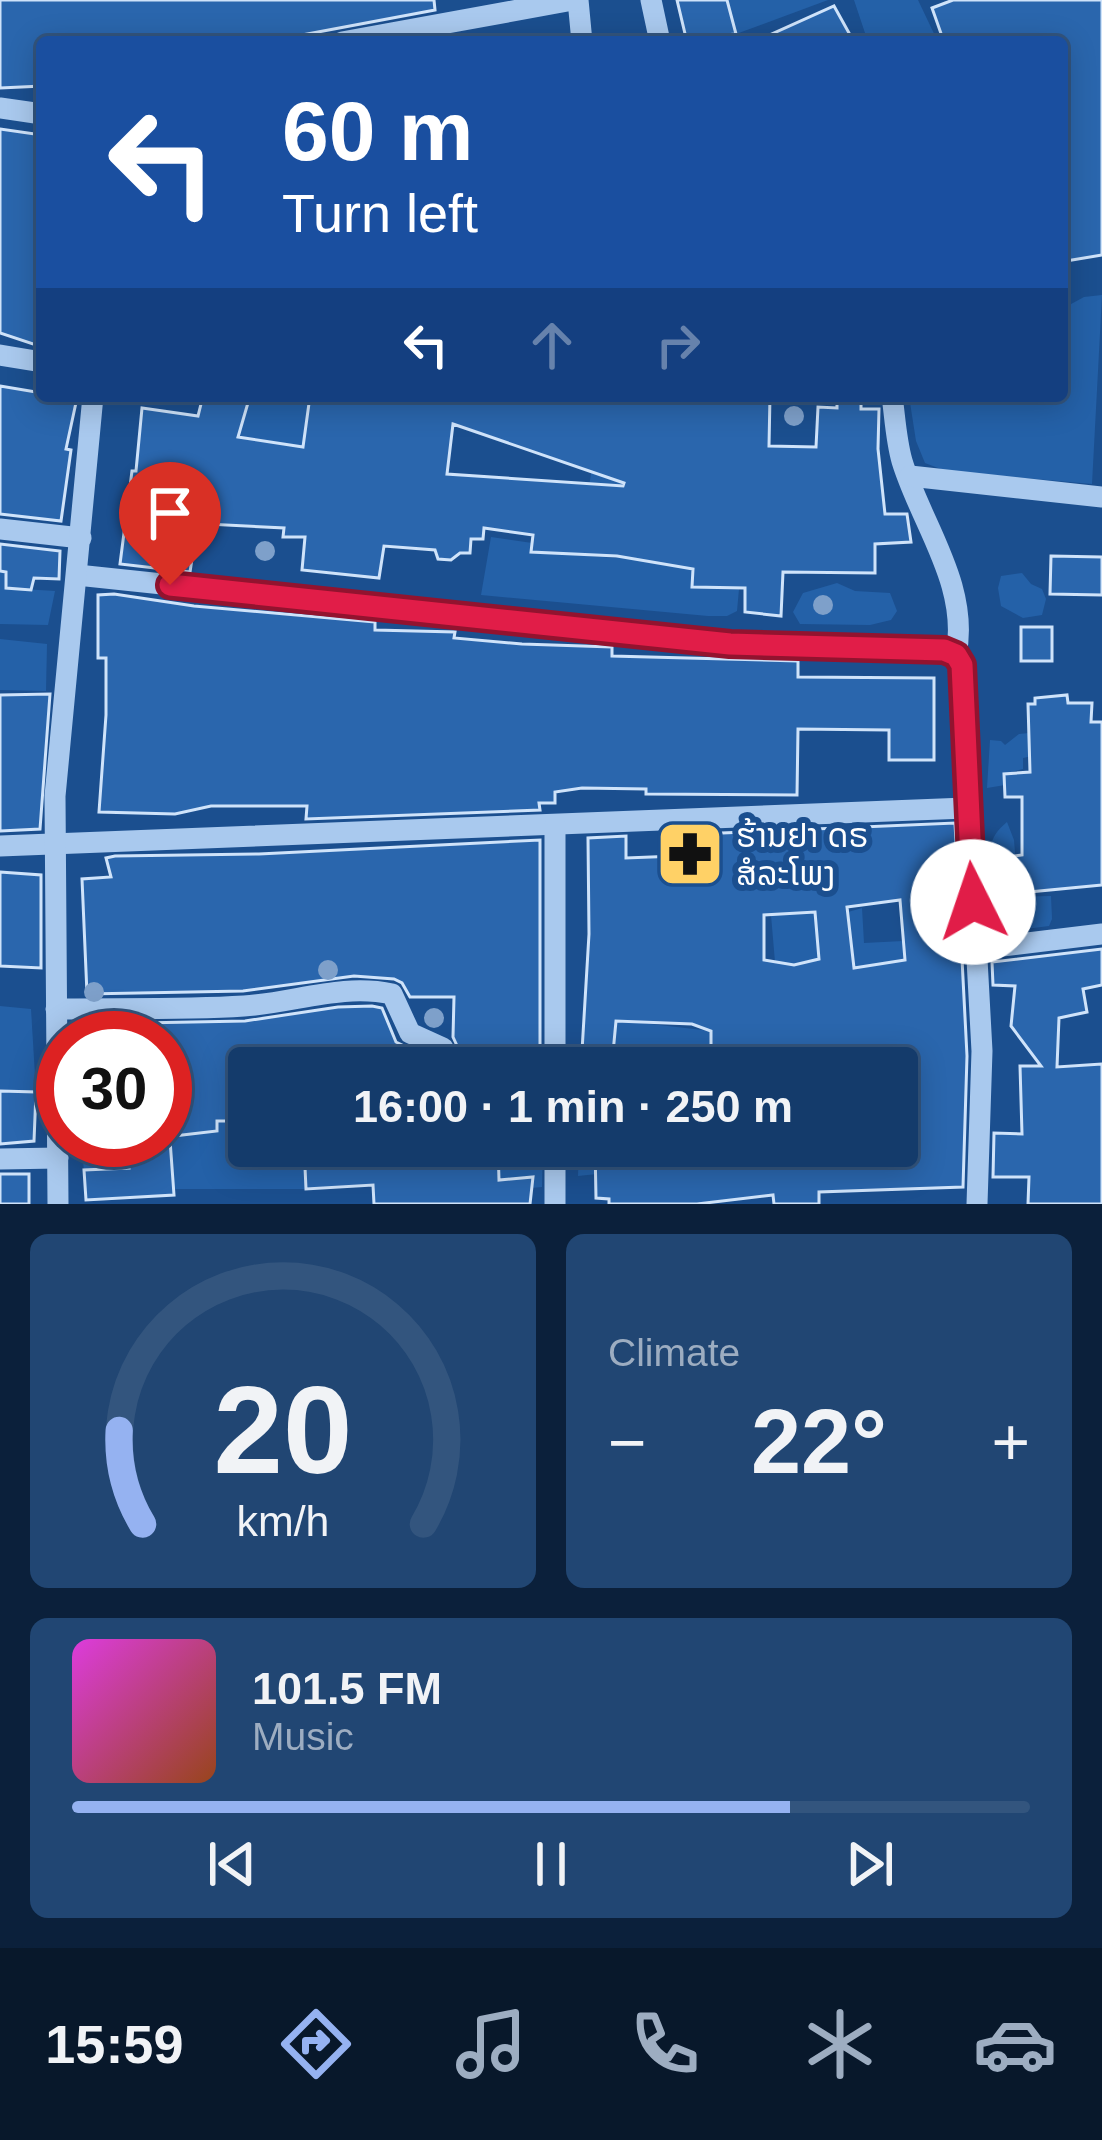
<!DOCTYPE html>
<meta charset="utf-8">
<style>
body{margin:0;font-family:Helvetica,"Noto Sans Lao",sans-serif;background:#214673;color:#f1f3f6;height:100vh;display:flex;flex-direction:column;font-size:45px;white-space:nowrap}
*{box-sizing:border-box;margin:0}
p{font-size:39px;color:#9dadc1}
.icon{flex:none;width:66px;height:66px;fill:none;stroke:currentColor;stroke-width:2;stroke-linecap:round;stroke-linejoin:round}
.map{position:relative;height:1204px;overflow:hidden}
.panel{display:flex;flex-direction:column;gap:30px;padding:30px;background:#0b203b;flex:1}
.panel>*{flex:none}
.hud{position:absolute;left:36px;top:36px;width:1032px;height:366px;border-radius:12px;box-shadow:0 6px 30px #0003,0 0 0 3px #33557e;background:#1a4fa0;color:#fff;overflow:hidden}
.speed{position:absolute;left:36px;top:1011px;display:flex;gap:24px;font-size:60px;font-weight:700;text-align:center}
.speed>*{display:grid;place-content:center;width:156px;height:156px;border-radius:50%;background:#143b6b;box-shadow:0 6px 30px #0003,0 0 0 3px #33557e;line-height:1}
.speed .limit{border:18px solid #d22;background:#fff;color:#111}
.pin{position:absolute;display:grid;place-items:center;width:102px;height:102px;color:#fff;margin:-123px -51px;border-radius:50% 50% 50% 0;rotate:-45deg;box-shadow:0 0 12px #0007}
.pin .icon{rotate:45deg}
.me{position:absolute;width:132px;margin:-66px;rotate:356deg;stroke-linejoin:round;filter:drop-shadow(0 0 9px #0008)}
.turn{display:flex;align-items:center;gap:42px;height:252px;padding:0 48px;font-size:54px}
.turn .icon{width:156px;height:156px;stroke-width:2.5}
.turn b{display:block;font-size:84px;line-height:102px}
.lanes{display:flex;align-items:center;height:114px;padding:0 48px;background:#0003;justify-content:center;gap:60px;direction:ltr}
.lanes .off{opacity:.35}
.big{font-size:90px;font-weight:600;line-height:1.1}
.panel .tile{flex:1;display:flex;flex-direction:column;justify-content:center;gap:18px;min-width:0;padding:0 42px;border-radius:18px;background:#214673}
.panel .dial{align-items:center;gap:0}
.dial svg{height:312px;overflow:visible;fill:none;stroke:#33557e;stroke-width:7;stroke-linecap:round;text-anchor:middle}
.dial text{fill:#f1f3f6;stroke:none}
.song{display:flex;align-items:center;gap:36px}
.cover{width:144px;height:144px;border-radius:18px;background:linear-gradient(135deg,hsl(300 70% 55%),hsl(20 70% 35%))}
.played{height:12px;border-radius:6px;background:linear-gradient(90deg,#95b2f1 75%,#33557e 75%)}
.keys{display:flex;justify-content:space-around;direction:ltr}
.heat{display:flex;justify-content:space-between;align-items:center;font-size:66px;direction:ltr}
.panel .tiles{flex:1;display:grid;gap:30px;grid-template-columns:1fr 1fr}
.tile:last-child{grid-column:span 2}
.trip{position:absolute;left:228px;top:1047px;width:690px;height:120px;border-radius:12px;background:#143b6b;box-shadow:0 6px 30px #0003,0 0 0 3px #33557e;font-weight:600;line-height:120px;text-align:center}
.tabs{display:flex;height:192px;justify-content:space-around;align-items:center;background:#08182b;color:#9dadc1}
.tabs .icon{width:84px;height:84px}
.tabs .current{color:#95b2f1}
.tabs b{font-size:54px;color:#f1f3f6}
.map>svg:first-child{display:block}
</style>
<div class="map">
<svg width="1102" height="1204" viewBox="0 0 1102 1204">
<rect width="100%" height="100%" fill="#1b4f8f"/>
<!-- green -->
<g fill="#2461a8">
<polygon points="727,0 828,0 736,34"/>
<polygon points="854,0 918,0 938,42 868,42"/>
<polygon points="1102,295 1092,484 946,471 925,463 916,441 909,396 1062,396 1062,309 1084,297"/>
<polygon points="250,396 310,396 303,446 232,435 239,432"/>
<polygon points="593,461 697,523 692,587 739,589 737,611 727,616 708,616 481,595 491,537 553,546 561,554 616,558 624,497 588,493"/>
<polygon points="0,571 6,572 7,588 55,591 48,625 0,624"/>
<polygon points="1022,573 1031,584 1042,589 1046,599 1042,615 1023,618 1001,606 998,588 1001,576"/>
<polygon points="837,583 855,591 890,593 897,611 891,620 870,625 800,624 793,612 803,593"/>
<polygon points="0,639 47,644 46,691 0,690"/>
<polygon points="1029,733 1032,756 1023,758 1023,769 1004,774 1005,785 987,788 990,740 1001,741 1005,745 1019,734"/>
<path d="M1007,822L1014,840L1017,878L993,877C990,852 986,839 1007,822Z"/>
<polygon points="1051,896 1052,919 1049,926 1001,932 997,925 999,897"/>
<polygon points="862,908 864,943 903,941 905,960 886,1013 818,959 794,965 775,962 771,915 815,912 819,958 852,958 848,912"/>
<polygon points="0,1006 31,1009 36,1092 0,1091"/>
<polygon points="616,1020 711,1031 711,1068 573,1068 572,1051 613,1053"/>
<polygon points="278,1057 282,1068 249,1068 249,1146 304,1146 306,1189 173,1189 171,1165 84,1170 81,1146 165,1140 231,1065"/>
<polygon points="498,1146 543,1146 542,1187 531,1188 532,1177 499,1180"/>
<polygon points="618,1146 727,1146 729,1160 578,1176 579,1150"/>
</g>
<!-- building -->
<g fill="#2a66ad" stroke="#cfe3fa" stroke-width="3" fill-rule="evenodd">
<polygon points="0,0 434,0 435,10 302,35 303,42 42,42 42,86 0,88"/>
<polygon points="677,0 727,0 736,34 724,35 726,42 687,42"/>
<polygon points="953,0 1102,0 1102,255 1066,261 1062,240 1062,42 944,42 932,8"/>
<polygon points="834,6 854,42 754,42"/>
<polygon points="0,129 42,135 42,347 0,333"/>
<polygon points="0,386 42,393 42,396 77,398 66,449 71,450 61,521 0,514"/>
<path d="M203,396H250L238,437L303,447L310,396H645L644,402L770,396L769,446L816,447L818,407L837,408V396H861V409H879L878,449L885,514H907L911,542L875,544V573L783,572L781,616L745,612V588L692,587L693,569L617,556L531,552L533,535L484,528L483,539H471L470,553H460L451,560L438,559L435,550L384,546L379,578L302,570L305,537H283L284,528L207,524L206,528L197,527L190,572L120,564L132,471H136L142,408L198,416ZM453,424L624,483L623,486L447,474Z"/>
<polygon points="0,544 60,551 59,579 34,578 31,590 6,588 6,572 0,571"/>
<polygon points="1051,556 1102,557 1102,595 1050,594"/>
<polygon points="114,594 194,606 375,622 375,630 455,632 454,638 522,644 612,647 612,656 798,661 798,677 934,678 934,760 889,760 889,730 798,729 797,795 646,794 646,789 582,788 555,792 555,803 539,803 540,810 306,819 307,806 211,806 175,814 99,812 106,715 106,658 98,658 98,595"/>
<rect x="1021" y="627" width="31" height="34"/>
<polygon points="50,694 40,829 0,831 0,695"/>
<polygon points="1067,695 1068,703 1092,703 1091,722 1102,722 1102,885 1018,893 1014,856 1022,855 1022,797 1005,797 1004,774 1030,772 1028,704 1035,704 1035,698"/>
<path d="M955,823L967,1056L963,1187L819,1192V1204H774L773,1195L697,1204H609V1199L596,1198L595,1146H647L646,1168L732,1159L731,1146H897V1068H711V1031L692,1024L616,1021L613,1053L582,1051L589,934L588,838L626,836V858L676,856L674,835ZM900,900L905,960L854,968L847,907ZM815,912L819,959L794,965L764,960V915Z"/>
<polygon points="540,840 540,1068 291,1068 291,1049 243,1052 244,1064 232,1065 231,1121 217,1121 217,1131 165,1137 165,1038 88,1038 88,1024 245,1021 338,1007 372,1006 382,1008 396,1042 437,1062 451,1061 458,1048 453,1037 454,997 410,997 402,983 394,979 354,976 243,991 87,994 82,879 111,877 106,858 115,856 259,854"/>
<polygon points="0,872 41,875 41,968 0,966"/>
<polygon points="1102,949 1102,985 1083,989 1087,1012 1059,1018 1057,1067 1102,1064 1102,1204 1028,1204 1029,1177 993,1177 994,1133 1022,1134 1020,1066 1041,1066 1011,1026 1015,986 993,985 992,962"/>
<polygon points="0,1091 36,1092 34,1141 0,1144"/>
<polygon points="125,1140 170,1140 174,1195 86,1200 84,1170 129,1168"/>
<polygon points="304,1146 498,1146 499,1180 533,1177 530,1204 374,1204 373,1185 306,1189"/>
<rect x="0" y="1174" width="29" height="30"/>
</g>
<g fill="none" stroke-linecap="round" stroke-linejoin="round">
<!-- minor -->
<g stroke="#a9c9ee" stroke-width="21">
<polyline points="578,0 582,42"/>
<polyline points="651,0 660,42"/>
<polyline points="342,42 573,0"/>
<polyline points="0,108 42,114"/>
<polyline points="0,355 42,362"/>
<path d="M892,396C895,417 896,440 902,461C921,524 970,585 956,655L961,665L982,1051L977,1204"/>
<polyline points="910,476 1102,497"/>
<polyline points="0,529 81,538"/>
<polyline points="77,575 730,644 944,650 956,655"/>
<polyline points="0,846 966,808"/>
<polyline points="977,949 1102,934"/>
<path d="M56,1009C119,1008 181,1010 244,1006C294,1003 342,983 392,994L410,1033L443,1048"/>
<polyline points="555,1068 555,825"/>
<polyline points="0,1159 58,1158"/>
<polyline points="58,1204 55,796 93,396"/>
<polyline points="555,1204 555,1146"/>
</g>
</g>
<!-- trees -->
<g fill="#7ea0ca">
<circle cx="794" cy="416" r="10"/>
<circle cx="265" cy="551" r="10"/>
<circle cx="823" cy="605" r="10"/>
<circle cx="328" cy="970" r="10"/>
<circle cx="94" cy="992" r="10"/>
<circle cx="434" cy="1018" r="10"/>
</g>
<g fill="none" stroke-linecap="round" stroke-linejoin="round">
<!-- route casing -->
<g stroke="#92132f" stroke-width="30">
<polyline id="route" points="170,585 730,644 944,650 956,655 962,665 973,902"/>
</g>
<!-- route -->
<use href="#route" stroke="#e11d48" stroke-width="21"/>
</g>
<!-- icons -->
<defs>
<g id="pharmacy-square" transform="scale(3.45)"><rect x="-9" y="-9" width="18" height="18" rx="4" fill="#ffd166" stroke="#1b4f8f"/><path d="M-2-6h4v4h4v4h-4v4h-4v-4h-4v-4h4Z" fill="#111"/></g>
</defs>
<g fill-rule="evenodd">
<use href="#pharmacy-square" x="690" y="854"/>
</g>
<g text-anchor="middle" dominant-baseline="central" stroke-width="12" stroke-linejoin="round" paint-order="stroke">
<!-- poi labels -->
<g font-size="33" fill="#fff" stroke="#1b4f8f" text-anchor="start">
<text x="736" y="835">ຮ້ານຢາ ດຣ<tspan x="736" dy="38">ສໍລະໂພງ</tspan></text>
</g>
</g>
</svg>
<div class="speed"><div class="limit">30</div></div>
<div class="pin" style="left:170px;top:585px;background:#d93025"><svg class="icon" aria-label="arrive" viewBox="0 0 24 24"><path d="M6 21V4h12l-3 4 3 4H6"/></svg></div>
<svg class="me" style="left:973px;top:902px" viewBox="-20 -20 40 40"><circle r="19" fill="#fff"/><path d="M0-13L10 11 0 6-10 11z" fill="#e11d48"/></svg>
<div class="trip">16:00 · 1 min · 250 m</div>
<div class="hud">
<div class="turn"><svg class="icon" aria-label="left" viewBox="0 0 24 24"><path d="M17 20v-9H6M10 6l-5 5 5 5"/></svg><div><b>60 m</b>Turn left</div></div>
<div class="lanes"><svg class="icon" aria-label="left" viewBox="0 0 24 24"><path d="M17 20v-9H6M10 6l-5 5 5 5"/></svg><svg class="icon off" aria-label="ahead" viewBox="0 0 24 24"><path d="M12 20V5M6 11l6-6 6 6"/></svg><svg class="icon off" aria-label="right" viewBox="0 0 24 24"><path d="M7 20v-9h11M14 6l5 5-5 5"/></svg></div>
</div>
</div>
<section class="panel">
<div class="tiles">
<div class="tile dial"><svg viewBox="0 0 100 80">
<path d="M14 69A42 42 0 1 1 86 69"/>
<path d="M14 69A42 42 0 0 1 8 45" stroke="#95b2f1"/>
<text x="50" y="56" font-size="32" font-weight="700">20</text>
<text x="50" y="72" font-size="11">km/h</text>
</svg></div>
<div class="tile"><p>Climate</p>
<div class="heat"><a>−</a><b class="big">22°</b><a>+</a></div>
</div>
<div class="tile">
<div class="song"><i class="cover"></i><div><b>101.5 FM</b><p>Music</p></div></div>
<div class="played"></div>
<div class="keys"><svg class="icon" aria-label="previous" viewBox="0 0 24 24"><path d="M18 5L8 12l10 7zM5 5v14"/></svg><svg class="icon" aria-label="pause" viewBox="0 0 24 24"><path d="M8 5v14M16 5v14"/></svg><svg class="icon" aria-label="next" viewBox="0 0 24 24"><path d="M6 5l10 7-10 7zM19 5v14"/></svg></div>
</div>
</div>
</section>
<nav class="tabs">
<b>15:59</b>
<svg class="icon current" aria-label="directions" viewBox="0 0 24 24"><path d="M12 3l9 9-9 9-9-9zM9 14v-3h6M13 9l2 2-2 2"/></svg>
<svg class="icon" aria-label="music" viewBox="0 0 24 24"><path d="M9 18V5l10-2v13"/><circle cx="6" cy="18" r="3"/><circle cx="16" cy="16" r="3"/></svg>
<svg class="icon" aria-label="phone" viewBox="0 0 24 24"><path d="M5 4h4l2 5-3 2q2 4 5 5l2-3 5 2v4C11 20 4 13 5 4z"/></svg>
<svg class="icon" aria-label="climate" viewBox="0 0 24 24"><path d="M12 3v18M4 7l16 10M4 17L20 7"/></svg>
<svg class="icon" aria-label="car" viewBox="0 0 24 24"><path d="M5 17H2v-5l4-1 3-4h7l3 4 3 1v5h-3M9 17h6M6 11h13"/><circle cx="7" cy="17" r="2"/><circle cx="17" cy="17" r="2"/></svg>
</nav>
